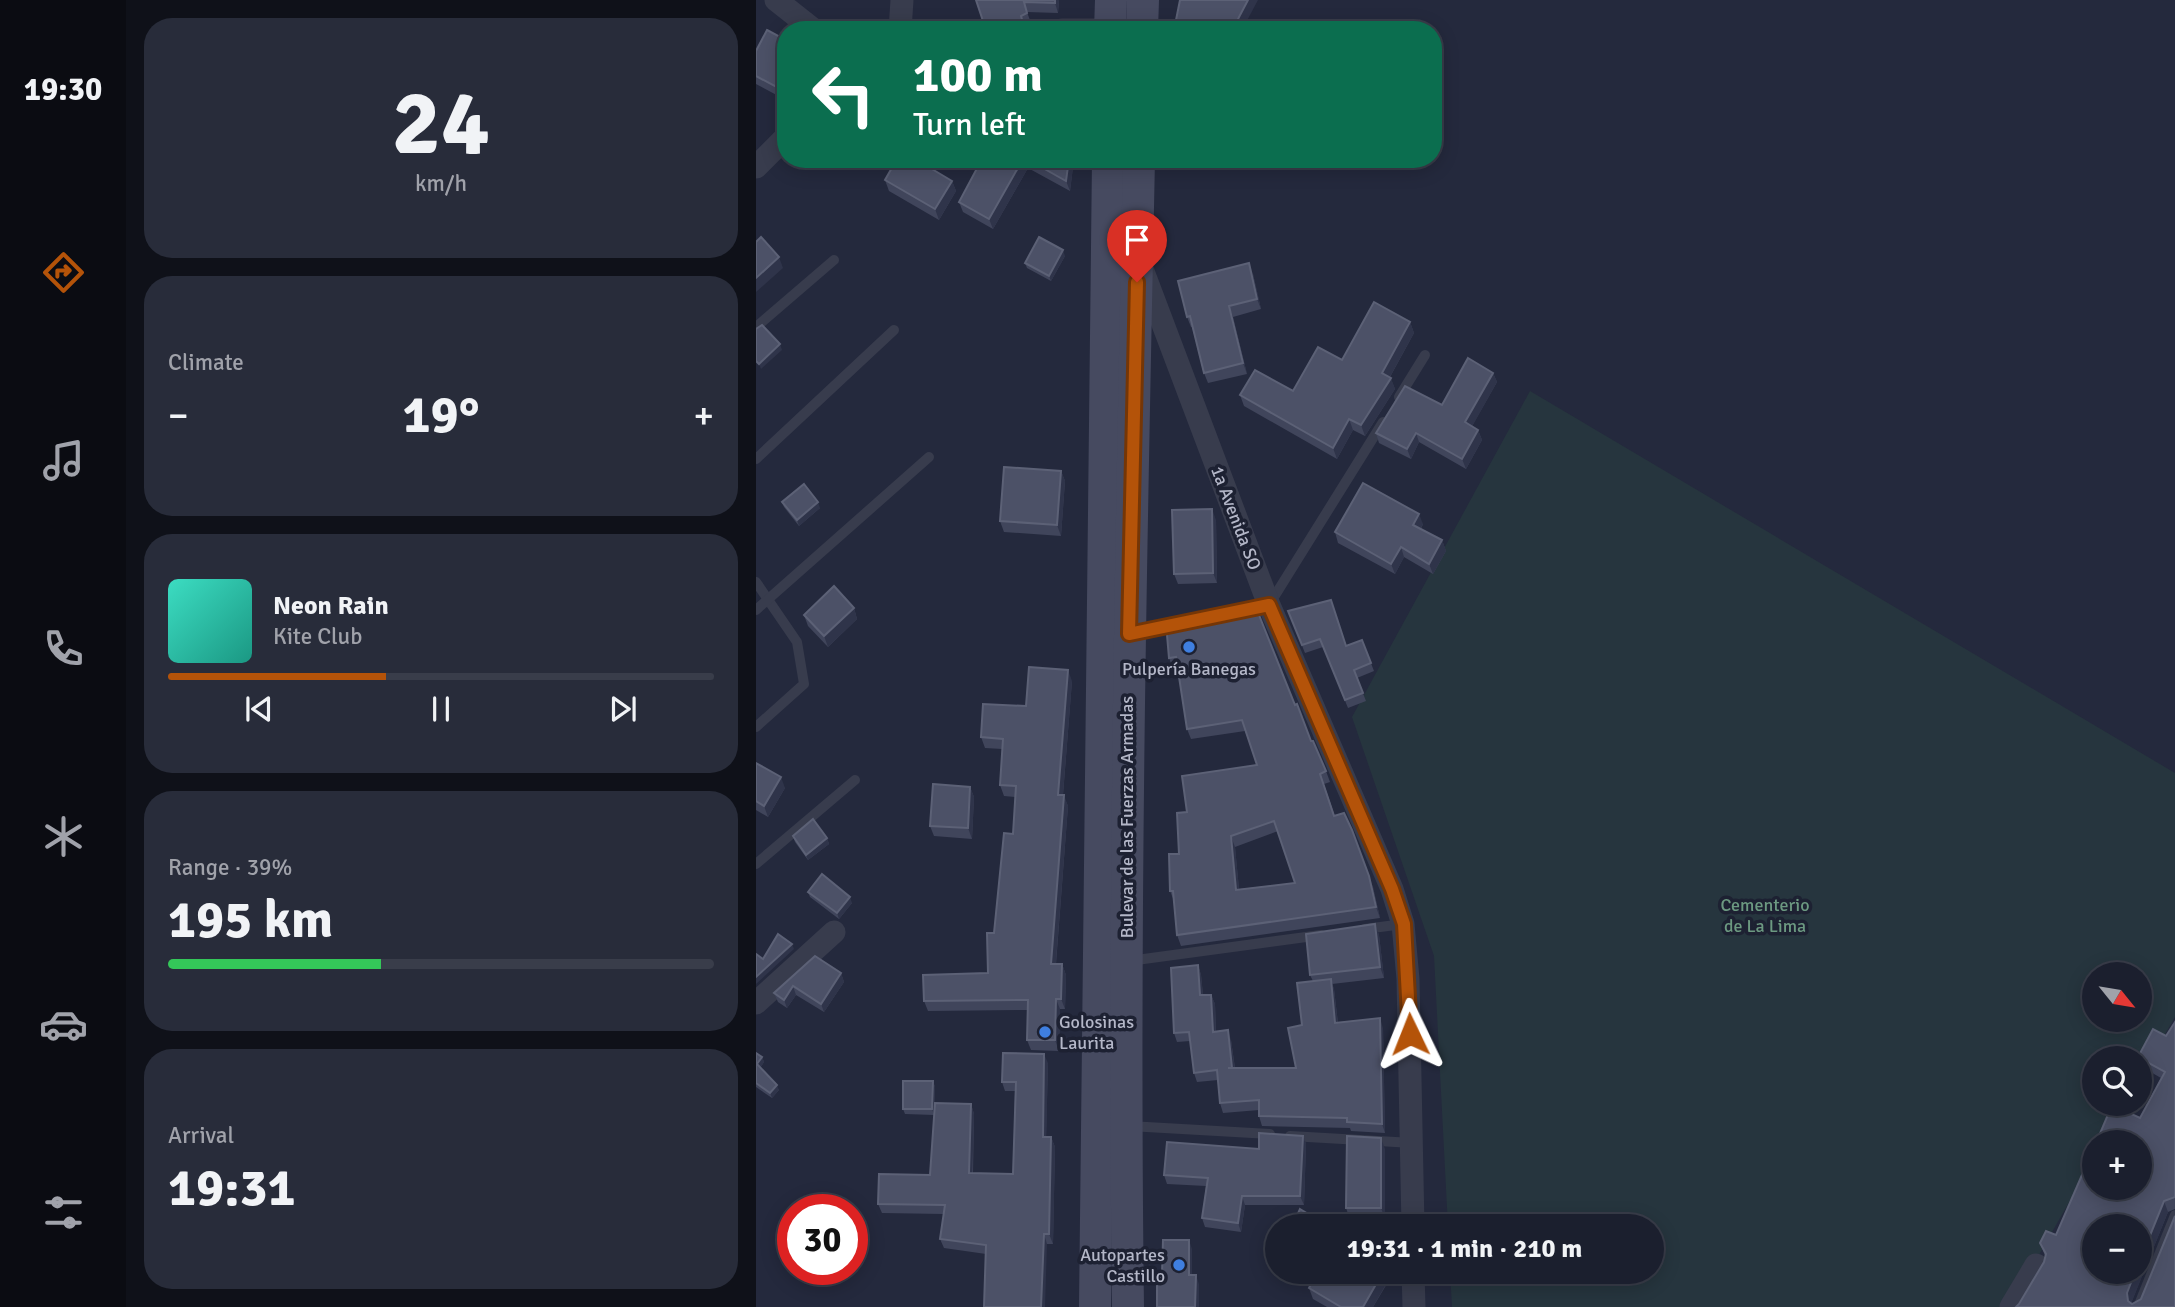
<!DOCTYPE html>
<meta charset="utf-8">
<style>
body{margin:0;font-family:Signika,sans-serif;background:#282c3a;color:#f1f3f6;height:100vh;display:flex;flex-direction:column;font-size:26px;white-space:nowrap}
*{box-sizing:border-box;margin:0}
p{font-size:23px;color:#a0a2aa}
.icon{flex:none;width:38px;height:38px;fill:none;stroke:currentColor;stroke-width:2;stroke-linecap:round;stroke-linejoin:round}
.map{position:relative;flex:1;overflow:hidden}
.panel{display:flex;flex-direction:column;gap:18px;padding:18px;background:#0f1119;width:630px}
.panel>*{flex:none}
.hud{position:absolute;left:21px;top:21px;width:665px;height:147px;border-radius:28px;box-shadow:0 4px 18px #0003,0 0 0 2px #393d4a;background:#0b6e4f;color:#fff;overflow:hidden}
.needle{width:46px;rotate:120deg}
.controls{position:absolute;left:1326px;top:962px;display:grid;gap:14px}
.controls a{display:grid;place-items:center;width:70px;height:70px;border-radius:50%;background:#1b1f2e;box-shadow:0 4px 18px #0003,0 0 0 2px #393d4a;font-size:35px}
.speed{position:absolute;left:21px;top:1194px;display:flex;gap:14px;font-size:35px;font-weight:700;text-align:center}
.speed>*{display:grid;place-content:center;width:91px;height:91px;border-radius:50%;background:#1b1f2e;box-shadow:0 4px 18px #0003,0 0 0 2px #393d4a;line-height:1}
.speed .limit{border:10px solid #d22;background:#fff;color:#111}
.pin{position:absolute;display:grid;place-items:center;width:60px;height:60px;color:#fff;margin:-72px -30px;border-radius:50% 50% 50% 0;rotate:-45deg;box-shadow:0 0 7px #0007}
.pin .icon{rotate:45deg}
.me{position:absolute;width:77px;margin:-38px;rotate:358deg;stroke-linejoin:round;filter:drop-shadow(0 0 5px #0008)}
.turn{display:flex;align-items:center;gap:24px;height:147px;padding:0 21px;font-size:32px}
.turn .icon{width:91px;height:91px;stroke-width:2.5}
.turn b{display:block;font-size:49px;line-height:60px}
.big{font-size:52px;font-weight:800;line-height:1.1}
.panel .tile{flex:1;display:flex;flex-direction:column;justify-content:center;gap:10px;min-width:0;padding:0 24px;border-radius:28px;background:#282c3a}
.panel .dial{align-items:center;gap:0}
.dial b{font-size:91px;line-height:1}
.song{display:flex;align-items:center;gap:21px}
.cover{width:84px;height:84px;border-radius:10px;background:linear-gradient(135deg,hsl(170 70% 55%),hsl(170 70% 35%))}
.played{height:7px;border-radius:4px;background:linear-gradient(90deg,#b45309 40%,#393d4a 40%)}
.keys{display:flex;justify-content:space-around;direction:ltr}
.heat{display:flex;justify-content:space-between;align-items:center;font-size:38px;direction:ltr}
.charge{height:10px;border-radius:5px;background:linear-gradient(90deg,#34c759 39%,#393d4a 0)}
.trip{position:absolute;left:509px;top:1214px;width:399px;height:70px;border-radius:35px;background:#1b1f2e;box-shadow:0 4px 18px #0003,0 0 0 2px #393d4a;font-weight:800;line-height:70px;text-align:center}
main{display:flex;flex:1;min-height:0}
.dock{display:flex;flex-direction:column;width:126px;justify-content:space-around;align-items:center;background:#0b0c12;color:#a0a2aa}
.dock .icon{width:49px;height:49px}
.dock .on{color:#b45309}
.dock b{font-size:32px;color:#f1f3f6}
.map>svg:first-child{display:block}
</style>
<main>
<nav class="dock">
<b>19:30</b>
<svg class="icon on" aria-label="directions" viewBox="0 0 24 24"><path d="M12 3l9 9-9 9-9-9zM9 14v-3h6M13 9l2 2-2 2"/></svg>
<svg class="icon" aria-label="music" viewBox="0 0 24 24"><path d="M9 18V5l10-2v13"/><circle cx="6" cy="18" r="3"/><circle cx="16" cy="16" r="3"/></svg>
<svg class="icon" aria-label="phone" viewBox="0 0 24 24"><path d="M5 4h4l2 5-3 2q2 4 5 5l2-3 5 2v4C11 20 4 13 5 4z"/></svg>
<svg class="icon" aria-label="climate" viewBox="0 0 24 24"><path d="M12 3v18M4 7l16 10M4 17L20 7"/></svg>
<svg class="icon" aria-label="car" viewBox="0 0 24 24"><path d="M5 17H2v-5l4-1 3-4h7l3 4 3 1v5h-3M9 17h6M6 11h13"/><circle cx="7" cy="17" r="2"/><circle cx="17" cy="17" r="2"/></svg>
<svg class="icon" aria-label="filters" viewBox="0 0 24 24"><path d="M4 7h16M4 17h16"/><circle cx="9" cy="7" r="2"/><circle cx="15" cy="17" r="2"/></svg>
</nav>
<section class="panel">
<div class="tile dial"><b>24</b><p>km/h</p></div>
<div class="tile"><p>Climate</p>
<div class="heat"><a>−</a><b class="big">19°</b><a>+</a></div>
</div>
<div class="tile">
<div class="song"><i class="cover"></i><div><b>Neon Rain</b><p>Kite Club</p></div></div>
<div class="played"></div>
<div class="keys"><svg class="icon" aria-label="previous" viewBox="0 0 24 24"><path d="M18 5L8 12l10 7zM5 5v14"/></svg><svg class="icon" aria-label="pause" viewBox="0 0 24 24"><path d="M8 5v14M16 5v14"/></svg><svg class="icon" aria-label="next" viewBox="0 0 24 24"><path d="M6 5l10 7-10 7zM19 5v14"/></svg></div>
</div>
<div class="tile"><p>Range · 39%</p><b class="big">195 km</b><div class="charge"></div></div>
<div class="tile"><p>Arrival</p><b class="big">19:31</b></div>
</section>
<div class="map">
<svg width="1419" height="1307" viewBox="0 0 1419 1307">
<rect width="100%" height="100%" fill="#24293d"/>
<!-- green -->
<path fill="#26353e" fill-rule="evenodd" d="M774,391L1419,773V1017L1384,1077V1059H1339V1104H1369L1347,1143H1339V1157L1253,1307H696L694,1272H896V1227H692L678,956L596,717ZM1339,975H1384V1020H1339Z"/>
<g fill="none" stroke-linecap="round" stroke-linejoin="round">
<!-- lane -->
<g stroke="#383c4d" stroke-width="10">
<polyline points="0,327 78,260"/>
<polyline points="643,397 669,355"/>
<polyline points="0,459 138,330"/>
<polyline points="0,582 41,642 48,684 0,727"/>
<polyline points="0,610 173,457"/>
<polyline points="376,633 513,605 627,422"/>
<polyline points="0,864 99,780"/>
<polyline points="609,929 647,924"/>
<polyline points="373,961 565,935"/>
<polyline points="373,1126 514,1134"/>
<polyline points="534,1136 657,1143"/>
<polyline points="1382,1307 1419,1215"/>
</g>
<!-- street -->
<g stroke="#383c4d" stroke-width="23">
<polyline points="20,0 58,30"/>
<polyline points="144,30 146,0"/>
<polyline points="306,30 350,30"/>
<polyline points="0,167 30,137"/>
<polyline points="385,266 513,605 636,889 647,924 652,979 657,1227"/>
<polyline points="0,1003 78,932"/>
<polyline points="657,1272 658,1307"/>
<polyline points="1255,1307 1280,1265"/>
</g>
<!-- secondary -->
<g stroke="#464a60" stroke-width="32">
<polyline points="354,30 355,0"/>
<polyline points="386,30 387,0"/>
<polyline points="339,1307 352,159"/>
<path d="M372,1307C367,924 375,542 383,159"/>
</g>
</g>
<!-- wall -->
<g fill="#40455b" fill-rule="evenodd">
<polygon points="220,0 303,0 302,13 271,12 275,23 269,26"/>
<polygon points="30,40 30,100 0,84 0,51"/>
<polygon points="226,159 318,159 314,191 272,168 237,229 207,212 203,202"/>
<polygon points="129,180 196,181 200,191 183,220 133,191"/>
<polygon points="309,256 295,281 271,268 269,263"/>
<polygon points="497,274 505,309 477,317 491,374 452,383 448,373 436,327 435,327 431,317"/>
<polygon points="654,322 658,333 634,377 639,389 609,436 597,430 581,459 488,406 484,395 537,391 586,360"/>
<polygon points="737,373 741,382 716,426 722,430 726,440 710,469 663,442 655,459 623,443 620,433 686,405"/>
<polygon points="305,471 309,481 305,536 248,532 244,521"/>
<polygon points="26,502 64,508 43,526 28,507"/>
<polygon points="460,520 461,583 422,584 418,574"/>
<polygon points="667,524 665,529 686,540 690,551 677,574 648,557 639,574 582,543 579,532"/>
<polygon points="98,608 101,619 72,647 52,626 48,615"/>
<polygon points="532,611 591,646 606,640 618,671 601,678 610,701 592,708 567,647 549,653"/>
<path d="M446,621L539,705L555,741L570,771L574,782L568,784L579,816L617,887L624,918L425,946L421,935L418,901L414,891L423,854L431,812L501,765L489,731L435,739L431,729L422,668L417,669L413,658ZM522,831L539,883L483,889L479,847Z"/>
<polygon points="316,681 307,795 312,806 300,964 306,964 310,975 309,1009 304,1009 303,1051 275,1050 271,1040 271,1010 172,1011 168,1001 232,973 238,933 257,834 259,797 248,796 244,785 246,749 229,748 225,737 270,706"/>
<polygon points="0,763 29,788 12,817 0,810"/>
<polygon points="214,787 218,797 216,839 178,836 174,826"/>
<polygon points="37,836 71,838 73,844 52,860 39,842"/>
<polygon points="52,892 96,903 83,919 54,897"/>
<polygon points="619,924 623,935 628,978 576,984 578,989 582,1023 627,1028 629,1133 595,1131 594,1128 506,1126 503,1116 503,1110 467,1113 464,1103 462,1080 441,1082 438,1073 434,1041 421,1042 418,1033 442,965 445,975 447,995 455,995 459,1004 460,1032 475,1040 479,1068 540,1068 546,1025 557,981 554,975"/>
<polygon points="59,956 85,973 88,982 68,1012 40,995 31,1008 22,1002 18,993"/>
<polygon points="1419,1022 1419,1209 1412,1212 1375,1303 1419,1307 1263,1304 1288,1262 1289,1256 1284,1243 1300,1235 1384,1118 1405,1078 1386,1067 1384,1059 1383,1059 1382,1057 1410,1036"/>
<polygon points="0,1053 6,1057 8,1062 4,1068 23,1090 16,1098 0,1087"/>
<polygon points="292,1063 290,1137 295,1137 299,1147 297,1244 291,1244 230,1254 188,1248 184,1239 188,1214 126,1213 122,1204 174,1175 178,1115 149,1114 147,1109 177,1081 179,1087 178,1109 215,1104 218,1114 217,1173 257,1174 259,1091 249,1091 246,1082"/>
<polygon points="547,1136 550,1144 548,1205 489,1205 485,1232 449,1227 446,1218 450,1186 411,1184 408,1175"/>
<polygon points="629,1149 629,1219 594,1219 590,1208"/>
<polygon points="638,1272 617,1307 571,1307 557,1299 553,1288"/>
</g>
<!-- shaded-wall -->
<g fill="#2f344a">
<polygon points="299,0 303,0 302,13 299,3"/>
<polygon points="492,0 502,0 486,30 481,30 482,19"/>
<polygon points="267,159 269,159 272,168 237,229 233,219"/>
<polygon points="313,159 318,159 314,191 310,181"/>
<polygon points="196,181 200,191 183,220 179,209"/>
<polygon points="307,250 309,256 295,281 293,276"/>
<polygon points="23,257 27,268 0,292 0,278"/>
<polygon points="493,263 497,274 505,309 501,299"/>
<polygon points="473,306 477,317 491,374 487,363"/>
<polygon points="654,322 658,333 630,384 626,373"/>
<polygon points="24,344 26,350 5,369 3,364"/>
<polygon points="737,373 741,382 713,432 709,422"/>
<polygon points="635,378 639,389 609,436 605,425"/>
<polygon points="593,419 597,430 581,459 577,448"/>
<polygon points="722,430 726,440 710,469 706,459"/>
<polygon points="660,433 663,442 655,459 651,449"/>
<polygon points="305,471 309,481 305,536 301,525"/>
<polygon points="62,502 64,508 43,526 41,520"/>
<polygon points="456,509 460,520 461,583 457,573"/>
<polygon points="663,514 667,524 661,535 657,525"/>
<polygon points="686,540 690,551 677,574 673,564"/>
<polygon points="645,547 648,557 639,574 635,564"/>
<polygon points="98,608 101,619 72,647 68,636"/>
<polygon points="312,670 316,681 306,806 302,795"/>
<polygon points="25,777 29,788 12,817 8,806"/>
<polygon points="214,787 218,797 216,839 212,828"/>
<polygon points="308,795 312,806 299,974 295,964"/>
<polygon points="475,836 479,847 484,900 480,890"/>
<polygon points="71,838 73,844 52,860 50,855"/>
<polygon points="613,876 617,887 624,918 620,907"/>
<polygon points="94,897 96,903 83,919 81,913"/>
<polygon points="619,924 623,935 628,978 624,967"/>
<polygon points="36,944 38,949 0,984 0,977"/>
<polygon points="306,964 310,975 309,1009 305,999"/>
<polygon points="442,965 445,975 448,1005 444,995"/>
<polygon points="85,973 88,982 68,1012 65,1004"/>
<polygon points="575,979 578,989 583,1033 579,1023"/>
<polygon points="37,986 40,995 31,1008 28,1000"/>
<polygon points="455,995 459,1004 460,1042 457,1032"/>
<polygon points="300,999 304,1009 303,1051 299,1040"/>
<polygon points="624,1018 627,1028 629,1133 626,1124"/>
<polygon points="472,1030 475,1040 480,1077 476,1068"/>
<polygon points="288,1054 292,1063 290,1147 287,1137"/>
<polygon points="6,1057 8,1062 3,1070 1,1064"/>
<polygon points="177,1081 179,1087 178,1115 176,1109"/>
<polygon points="21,1085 23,1090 16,1098 14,1093"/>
<polygon points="215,1104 218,1114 216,1182 213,1173"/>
<polygon points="547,1136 550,1144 548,1205 544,1196"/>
<polygon points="295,1137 299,1147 297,1244 293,1234"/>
<polygon points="625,1138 629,1149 629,1219 625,1208"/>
<polygon points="486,1196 489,1205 485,1232 482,1223"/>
<polygon points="1408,1201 1412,1212 1375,1304 1372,1301 1371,1293 1379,1272 1384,1272 1384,1260"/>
<polygon points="288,1234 291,1244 289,1307 285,1307"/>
<polygon points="433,1240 436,1249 436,1284 433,1275"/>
<polygon points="627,1272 637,1272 617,1307 607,1307"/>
<polygon points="440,1275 443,1284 443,1307 439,1307"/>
</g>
<!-- building -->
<g fill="#4c5167" stroke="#5c6176" stroke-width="2" fill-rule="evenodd">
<polygon points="220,0 299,0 299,3 268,2 271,13 265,16 269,30 230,30"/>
<polygon points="424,0 492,0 482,19 481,30 418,30"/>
<polygon points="11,30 30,40 30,92 0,76 0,51"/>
<polygon points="141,159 159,159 196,181 179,209 129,180"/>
<polygon points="226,159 267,159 233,219 203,202"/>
<polygon points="271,159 313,159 310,181"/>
<polygon points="5,237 23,257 0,278 0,242"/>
<polygon points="283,237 307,250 293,276 269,263"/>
<polygon points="493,263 501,299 473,306 487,363 448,373 434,316 431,317 422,281"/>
<polygon points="618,302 654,322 626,373 635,378 605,425 593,419 577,448 484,395 499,370 537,391 562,347 586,360"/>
<polygon points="6,325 24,344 3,364 0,361 0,329"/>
<polygon points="712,358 737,373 709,422 722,430 706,459 660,433 651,449 620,433 649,386 686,405"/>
<polygon points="248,467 305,471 301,525 244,521"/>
<polygon points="607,483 663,514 657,525 686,540 673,564 645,547 635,564 579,532"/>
<polygon points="48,484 62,502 41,520 26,502"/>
<polygon points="456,509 457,573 418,574 416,510"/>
<polygon points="78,586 98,608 68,636 48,615"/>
<polygon points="575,600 590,646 606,640 615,663 598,670 607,693 589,700 564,639 546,645 532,611"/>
<path d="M501,610L539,705L541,704L555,741H557L570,771L564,774L578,816L588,813L596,830L613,876L620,907L421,935L417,891H414L413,854H423L421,813L431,812L426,776L501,765L486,720L431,729L420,657L413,658L410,623L444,616L445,621ZM518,821L539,883L480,890L475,836Z"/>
<polygon points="273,667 312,670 302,795 308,795 295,964 306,964 305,999 300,999 299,1040 271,1040 272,1000 168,1001 167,975 232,973 231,933 238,933 248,833 257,834 260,786 244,785 247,739 225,737 227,704 270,706"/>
<polygon points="0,763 25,777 8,806 0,801"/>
<polygon points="177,784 214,787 212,828 174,826"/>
<polygon points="57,819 71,838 50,855 37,836"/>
<polygon points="66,874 94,897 81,913 52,892"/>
<polygon points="619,924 624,967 554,975 550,934"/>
<polygon points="22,934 36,944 0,977 0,954 7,959"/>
<polygon points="59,956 85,973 65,1004 37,986 28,1000 18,993"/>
<polygon points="442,965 444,995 455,995 457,1032 472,1030 476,1068 472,1068 540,1068 532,1028 546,1025 541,983 575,979 579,1023 624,1018 626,1124 591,1122 591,1118 503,1116 503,1100 464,1103 461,1070 438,1073 433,1032 418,1033 415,968"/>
<polygon points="1419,1022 1419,1198 1419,1197 1408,1201 1384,1260 1384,1227 1339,1227 1339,1272 1379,1272 1371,1293 1372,1301 1376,1304 1385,1299 1419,1216 1419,1307 1260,1307 1263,1304 1288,1262 1290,1254 1284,1243 1290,1231 1300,1235 1339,1145 1339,1188 1384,1188 1384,1143 1340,1143 1356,1105 1384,1118 1409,1072 1382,1057 1397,1029 1410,1036"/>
<polygon points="0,1053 6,1057 1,1064 21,1085 14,1093 0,1083"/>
<polygon points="247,1053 288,1054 287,1137 295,1137 293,1234 288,1234 285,1307 228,1307 230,1245 184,1239 189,1205 122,1204 123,1174 174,1175 179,1103 215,1104 213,1173 257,1174 260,1082 246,1082"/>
<polygon points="147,1081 177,1081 176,1109 147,1109"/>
<polygon points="503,1133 547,1136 544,1196 486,1196 482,1223 446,1218 452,1178 408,1175 411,1142 503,1149"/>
<polygon points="591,1136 625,1138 625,1208 590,1208"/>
<polygon points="544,1209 574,1227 536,1227"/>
<polygon points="407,1240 433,1240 433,1275 440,1275 439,1307 401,1307 401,1274 406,1274"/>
<polygon points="562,1272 627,1272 607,1307 585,1307 553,1288"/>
</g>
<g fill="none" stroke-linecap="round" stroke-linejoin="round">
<!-- route casing -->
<g stroke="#753606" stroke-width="18">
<polyline id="route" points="381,282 373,634 513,605 636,889 648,924 654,1034"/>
</g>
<!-- route -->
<use href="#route" stroke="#b45309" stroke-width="12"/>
</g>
<!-- markers -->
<g fill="#3f7fe0" stroke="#1d2132" stroke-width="2.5">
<circle cx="433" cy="647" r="7"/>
<circle cx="289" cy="1032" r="7"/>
<circle cx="423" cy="1265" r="7"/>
</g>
<g text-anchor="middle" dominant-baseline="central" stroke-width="7" stroke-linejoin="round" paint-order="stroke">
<!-- street labels -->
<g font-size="18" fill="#b4b7c8" stroke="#1d2132">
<text transform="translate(480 518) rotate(69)">1a Avenida SO</text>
<text transform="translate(371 817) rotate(-90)">Bulevar de las Fuerzas Armadas</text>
</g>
<!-- poi labels -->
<g font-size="18" fill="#b4b7c8" stroke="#1d2132">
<text x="433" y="669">Pulpería Banegas</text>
<text x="303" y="1022" text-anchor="start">Golosinas<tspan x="303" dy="21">Laurita</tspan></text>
<text x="409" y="1255" text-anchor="end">Autopartes<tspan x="409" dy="21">Castillo</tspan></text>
</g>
<!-- park labels -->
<g font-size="18" fill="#6c9981" stroke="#1d2132">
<text x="1009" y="905">Cementerio<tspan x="1009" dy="21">de La Lima</tspan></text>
</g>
</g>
</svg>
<div class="controls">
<a><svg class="needle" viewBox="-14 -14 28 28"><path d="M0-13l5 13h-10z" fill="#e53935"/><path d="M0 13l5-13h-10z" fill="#a0a2aa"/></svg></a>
<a><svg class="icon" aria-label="search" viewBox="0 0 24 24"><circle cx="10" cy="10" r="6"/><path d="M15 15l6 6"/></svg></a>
<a>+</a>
<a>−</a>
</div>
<div class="speed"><div class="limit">30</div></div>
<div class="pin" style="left:381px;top:282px;background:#d93025"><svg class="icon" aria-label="arrive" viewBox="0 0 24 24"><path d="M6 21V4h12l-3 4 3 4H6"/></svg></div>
<svg class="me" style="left:654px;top:1034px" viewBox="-20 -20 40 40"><path d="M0-17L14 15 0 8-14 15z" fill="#b45309" stroke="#fff" stroke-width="4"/></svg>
<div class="trip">19:31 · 1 min · 210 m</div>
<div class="hud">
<div class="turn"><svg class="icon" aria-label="left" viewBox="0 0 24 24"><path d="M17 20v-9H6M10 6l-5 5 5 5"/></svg><div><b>100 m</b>Turn left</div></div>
</div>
</div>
</main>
